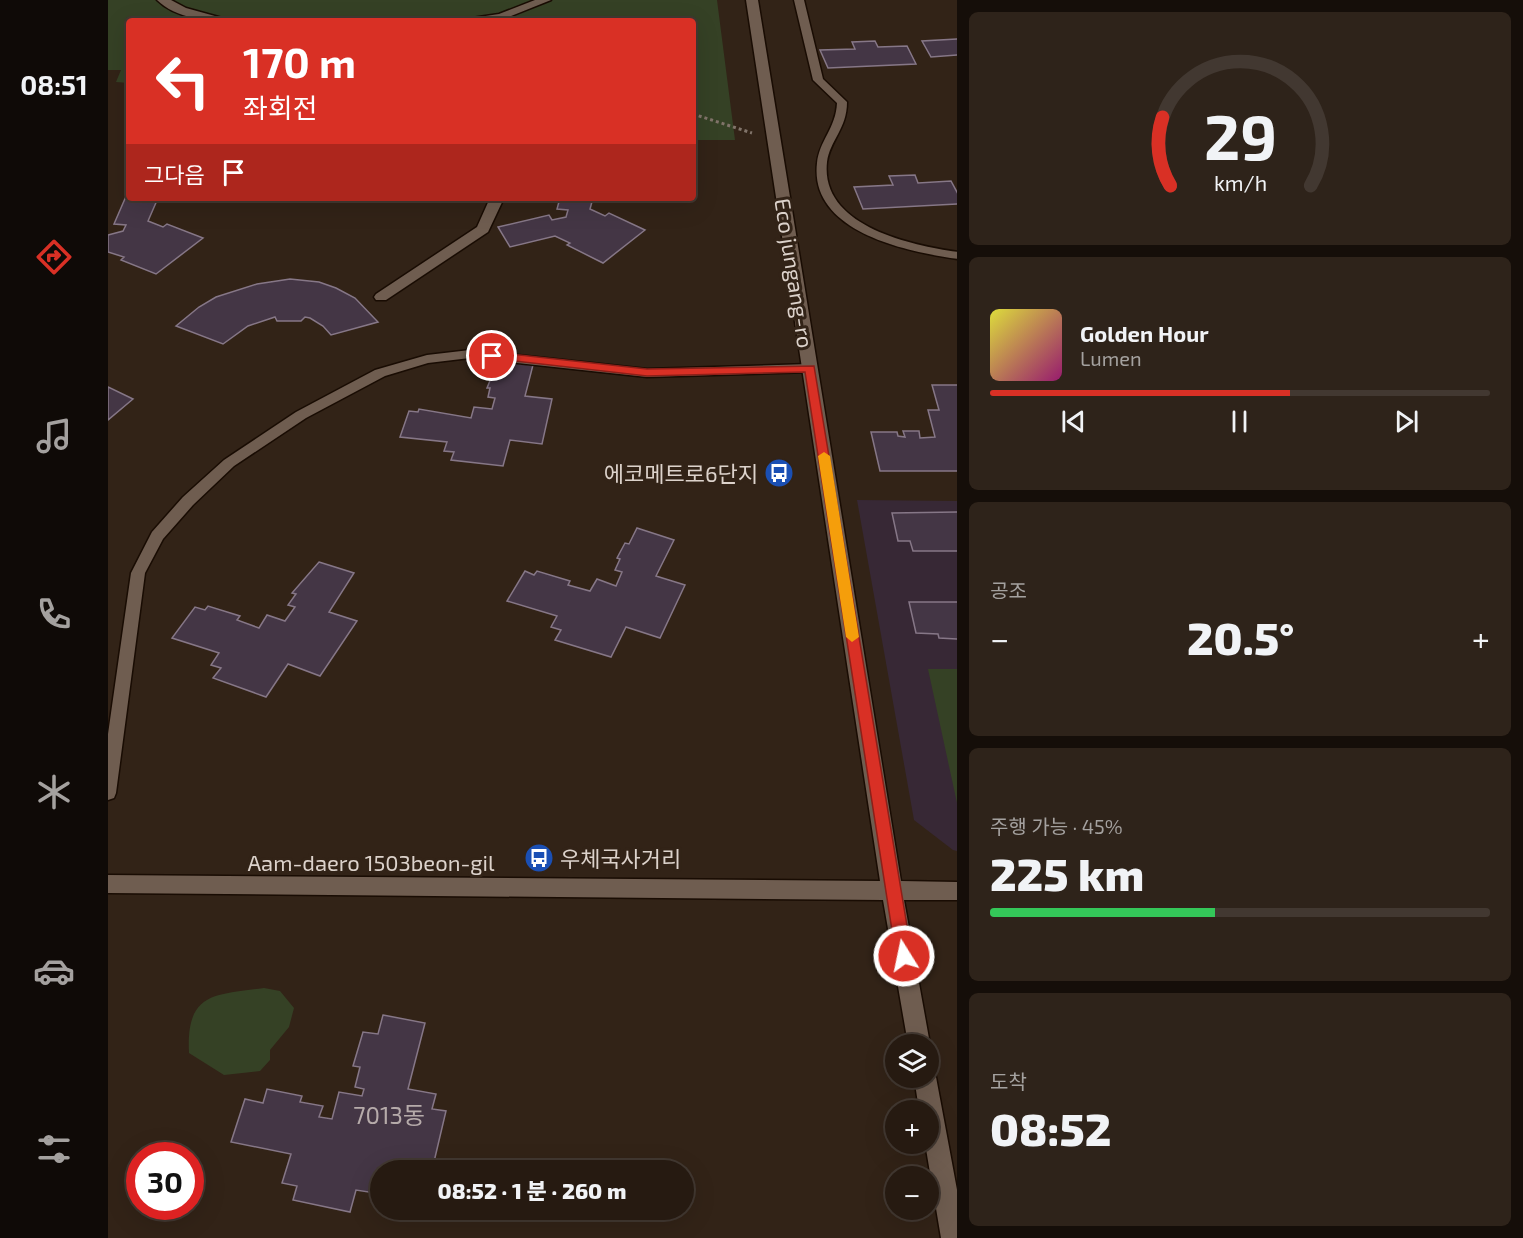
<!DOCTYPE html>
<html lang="ko">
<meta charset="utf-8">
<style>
body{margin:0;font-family:"Exo 2","Noto Sans KR",sans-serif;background:#2e231a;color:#f1f3f6;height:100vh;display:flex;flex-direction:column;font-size:22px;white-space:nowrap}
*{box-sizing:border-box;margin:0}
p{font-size:20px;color:#a4a19f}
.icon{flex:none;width:33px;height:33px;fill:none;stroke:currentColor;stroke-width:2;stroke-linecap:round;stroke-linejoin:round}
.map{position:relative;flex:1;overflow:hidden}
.panel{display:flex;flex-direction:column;gap:12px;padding:12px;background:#150e09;width:566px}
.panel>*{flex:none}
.banner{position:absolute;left:18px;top:18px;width:570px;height:183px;border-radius:6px;box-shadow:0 6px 24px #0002,0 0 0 2px #423831;background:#d93025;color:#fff;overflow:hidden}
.buttons{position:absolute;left:777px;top:1034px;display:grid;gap:12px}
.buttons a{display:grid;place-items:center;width:54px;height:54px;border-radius:50%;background:#261a11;box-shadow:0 6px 24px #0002,0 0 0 2px #423831;font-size:30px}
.speed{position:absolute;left:18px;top:1142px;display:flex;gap:12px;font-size:30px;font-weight:700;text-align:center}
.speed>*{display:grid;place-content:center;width:78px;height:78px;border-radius:50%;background:#261a11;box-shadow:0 6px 24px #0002,0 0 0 2px #423831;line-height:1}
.speed .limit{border:9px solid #d22;background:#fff;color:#111}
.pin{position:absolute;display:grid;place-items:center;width:51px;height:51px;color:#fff;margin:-26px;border:3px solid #fff;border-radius:50%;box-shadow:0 2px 6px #0007}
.me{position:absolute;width:66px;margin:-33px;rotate:350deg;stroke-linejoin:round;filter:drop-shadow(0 0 4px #0008)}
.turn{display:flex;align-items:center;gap:21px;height:126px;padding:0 18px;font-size:27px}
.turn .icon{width:78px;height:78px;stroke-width:2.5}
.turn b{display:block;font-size:42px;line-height:51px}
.then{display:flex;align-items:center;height:57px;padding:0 18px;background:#0003;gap:12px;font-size:22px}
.big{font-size:45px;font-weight:800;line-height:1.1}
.panel .widget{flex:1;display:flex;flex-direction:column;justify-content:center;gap:9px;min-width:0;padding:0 21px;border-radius:9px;background:#2e231a}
.panel .dial{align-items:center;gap:0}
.dial svg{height:156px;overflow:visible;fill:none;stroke:#423831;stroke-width:7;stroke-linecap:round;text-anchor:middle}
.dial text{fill:#f1f3f6;stroke:none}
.song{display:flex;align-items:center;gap:18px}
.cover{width:72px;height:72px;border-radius:9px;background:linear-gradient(135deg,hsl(60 70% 55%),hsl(320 70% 35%))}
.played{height:6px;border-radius:3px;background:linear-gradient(90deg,#d93025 60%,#423831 60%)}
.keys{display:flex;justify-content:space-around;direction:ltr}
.heat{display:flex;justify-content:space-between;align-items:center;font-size:33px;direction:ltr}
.charge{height:9px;border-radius:4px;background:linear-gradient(90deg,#34c759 45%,#423831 0)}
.trip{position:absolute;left:262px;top:1160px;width:324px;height:60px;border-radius:30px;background:#261a11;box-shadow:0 6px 24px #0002,0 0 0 2px #423831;font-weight:800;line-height:60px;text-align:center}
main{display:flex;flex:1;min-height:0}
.dock{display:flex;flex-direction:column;width:108px;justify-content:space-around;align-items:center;background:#0f0a07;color:#a4a19f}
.dock .icon{width:42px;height:42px}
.dock .active{color:#d93025}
.dock b{font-size:27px;color:#f1f3f6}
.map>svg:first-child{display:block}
</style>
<main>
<nav class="dock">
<b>08:51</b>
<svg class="icon active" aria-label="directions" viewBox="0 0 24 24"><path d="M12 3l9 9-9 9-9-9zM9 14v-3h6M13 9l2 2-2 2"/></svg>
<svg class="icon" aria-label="music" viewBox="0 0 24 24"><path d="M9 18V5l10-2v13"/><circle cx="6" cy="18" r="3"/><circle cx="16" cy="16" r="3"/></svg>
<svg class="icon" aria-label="phone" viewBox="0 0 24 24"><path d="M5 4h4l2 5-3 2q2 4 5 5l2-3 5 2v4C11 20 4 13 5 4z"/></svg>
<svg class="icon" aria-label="climate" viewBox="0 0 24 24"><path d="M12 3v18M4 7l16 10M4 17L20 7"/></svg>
<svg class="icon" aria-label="car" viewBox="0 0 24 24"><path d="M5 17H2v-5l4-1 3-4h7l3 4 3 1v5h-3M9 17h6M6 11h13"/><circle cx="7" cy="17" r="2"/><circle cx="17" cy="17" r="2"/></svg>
<svg class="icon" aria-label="filters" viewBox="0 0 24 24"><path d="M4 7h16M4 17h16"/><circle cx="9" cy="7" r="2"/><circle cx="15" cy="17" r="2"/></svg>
</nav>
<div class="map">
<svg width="850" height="1238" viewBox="0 0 850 1238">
<rect width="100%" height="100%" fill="#322317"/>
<!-- education -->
<polygon fill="#372835" points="749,500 849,501 849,851 845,850 806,820"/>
<!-- green -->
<g fill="#354125">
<polygon points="0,0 609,0 627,140 585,140 585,21 21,21 21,83 8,82 13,70 0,70"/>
<polygon points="820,669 849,669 849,803"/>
<path d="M156,988L172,991L186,1008L181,1027L162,1050V1060L152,1071L116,1075L81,1053C78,992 106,995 156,988Z"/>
</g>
<!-- building -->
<g fill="#443645" stroke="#867787" stroke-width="1.5">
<polygon points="850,39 850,55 823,57 814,41"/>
<polygon points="767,41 770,47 799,46 808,64 720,68 712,50 747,49 744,42"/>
<polygon points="807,175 810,183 843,181 850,194 850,204 755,209 746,187 785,185 781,176"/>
<polygon points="19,194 21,198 50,198 40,221 55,227 59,224 95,238 48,274 13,260 16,257 0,252 0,235 15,231 18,225 6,224"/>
<polygon points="452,198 485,198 482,209 497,216 501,213 537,230 495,263 459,245 462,243 447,236 402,247 390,227 441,215 444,220 458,217 460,210 449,209"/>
<polygon points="182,279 211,282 228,288 247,298 270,322 223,335 215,326 202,318 197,317 193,321 169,321 167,317 140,326 115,344 68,326 91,307 108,297 149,284"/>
<polygon points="390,361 425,365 417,396 444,399 434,444 402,440 395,466 343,460 346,452 336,451 339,442 292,437 301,411 310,412 311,409 363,418 366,407 384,409 387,398 380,397 382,388 379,388"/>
<polygon points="824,385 850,385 850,471 772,471 763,432 789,432 790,436 797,437 795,431 811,431 812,438 827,437 820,410 831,410"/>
<polygon points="0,387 25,399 0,420"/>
<polygon points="850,512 850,551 805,551 802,541 790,541 784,513"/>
<polygon points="529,528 566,540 548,576 577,585 552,638 518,627 503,657 447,640 453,630 443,627 449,616 399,601 417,571 426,575 429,571 462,581 460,585 482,591 489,579 508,586 514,572 507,570 512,559 509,558 517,543 521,544"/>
<polygon points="211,562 246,573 221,612 249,621 212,676 180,664 158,697 105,678 113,668 103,665 111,653 64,638 87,607 97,610 100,606 132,616 129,620 151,628 159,615 177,621 187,607 180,605 188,594 184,593"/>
<polygon points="801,602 850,602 850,639 831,638 830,634 808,633"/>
<polygon points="275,1015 317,1023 300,1089 328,1094 324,1109 338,1111 325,1166 305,1162 302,1170 274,1166 267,1193 248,1190 242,1212 185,1200 189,1186 174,1183 183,1154 123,1142 137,1099 155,1103 159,1089 194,1096 192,1102 215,1106 211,1117 224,1119 231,1092 254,1096 256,1089 247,1087 252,1067 245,1066 255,1032 270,1034"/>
</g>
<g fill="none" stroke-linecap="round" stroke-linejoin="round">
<!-- service casing -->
<g stroke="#190c03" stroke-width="3">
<g id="service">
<path d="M686,0H696L715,79L739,102C739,129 722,140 719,162C712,226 802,245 850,252V259C799,252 701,232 709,163C711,141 728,128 729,103L705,80Z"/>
<polygon points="362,350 539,369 702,364 708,368 702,372 539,377 362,358 320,363 277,376 198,418 126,466 85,505 55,539 37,573 8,793 6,798 0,800 0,734 23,573 44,532 75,497 116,460 188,412 267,370 319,355"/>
</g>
</g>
<!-- pedestrian casing -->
<g stroke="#190c03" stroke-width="3">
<g id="pedestrian">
<path d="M49,0H63L78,8L125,21C100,21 68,19 49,0Z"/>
<polygon points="427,0 443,0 393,20 358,21 364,18 391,14"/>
<polygon points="382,198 396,198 380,232 278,300 268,300 266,297 268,294 369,227"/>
</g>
</g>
<!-- minor casing -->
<g stroke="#190c03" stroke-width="3">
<g id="minor">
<polygon points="638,0 650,0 793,881 850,882 850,900 796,900 822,1044 820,1048 820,1044 800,1044 775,900 0,893 0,875 772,881"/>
<polygon points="820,1067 825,1069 828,1077 850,1195 850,1238 833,1238 817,1143 820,1143 820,1110 811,1110 806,1077 820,1077"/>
</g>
</g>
<!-- path -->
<polyline stroke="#81746a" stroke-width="3" stroke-dasharray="3 3" stroke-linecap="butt" points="585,114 644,133"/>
<!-- service -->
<use href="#service" fill="#6f5d50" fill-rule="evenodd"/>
<!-- pedestrian -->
<use href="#pedestrian" fill="#6f5d50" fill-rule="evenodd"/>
<!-- minor -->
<use href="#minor" fill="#6f5d50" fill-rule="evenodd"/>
</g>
<!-- route -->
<polygon fill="#d93025" stroke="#8d1f18" stroke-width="1.5" points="384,352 539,369 706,366 804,956 802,962 796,964 790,962 788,956 697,372 539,376 379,358 379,353"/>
<!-- slow -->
<polygon fill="#f59e0b" points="716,452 722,456 751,637 744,642 738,637 710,456"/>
<!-- icons -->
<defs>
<g id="bus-disc" transform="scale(1.5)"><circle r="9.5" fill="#1a4fb4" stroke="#322317"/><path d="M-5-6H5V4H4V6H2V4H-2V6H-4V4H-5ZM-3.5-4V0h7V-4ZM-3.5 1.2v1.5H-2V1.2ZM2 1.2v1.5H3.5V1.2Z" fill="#fff"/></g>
</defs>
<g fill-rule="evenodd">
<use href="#bus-disc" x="671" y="473"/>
<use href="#bus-disc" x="431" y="858"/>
</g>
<g text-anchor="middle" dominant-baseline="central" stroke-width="6" stroke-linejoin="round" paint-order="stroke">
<!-- street labels -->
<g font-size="22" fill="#dcd2cb" stroke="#322317">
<text transform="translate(687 273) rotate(81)">Eco jungang-ro</text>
<text x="263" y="862">Aam-daero 1503beon-gil</text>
</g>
<!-- poi labels -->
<g font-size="22" fill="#dcd2cb" stroke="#322317" text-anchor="end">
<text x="650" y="473">에코메트로6단지</text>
<text x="452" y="858" text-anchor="start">우체국사거리</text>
</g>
<!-- near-number labels -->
<g font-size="24" fill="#b6abaa">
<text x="281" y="1114">7013동</text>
</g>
</g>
</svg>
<div class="buttons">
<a><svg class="icon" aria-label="layers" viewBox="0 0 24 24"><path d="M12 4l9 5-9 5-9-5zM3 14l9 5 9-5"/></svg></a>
<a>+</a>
<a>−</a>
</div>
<div class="speed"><div class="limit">30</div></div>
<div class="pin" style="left:384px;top:356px;background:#d93025"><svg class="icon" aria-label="arrive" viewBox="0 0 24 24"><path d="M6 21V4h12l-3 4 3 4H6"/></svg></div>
<svg class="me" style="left:796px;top:956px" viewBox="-20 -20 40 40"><circle r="17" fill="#d93025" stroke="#fff" stroke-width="3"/><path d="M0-11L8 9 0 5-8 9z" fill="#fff"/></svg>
<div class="trip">08:52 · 1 분 · 260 m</div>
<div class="banner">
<div class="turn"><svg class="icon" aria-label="left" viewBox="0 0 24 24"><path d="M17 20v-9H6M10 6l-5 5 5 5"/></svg><div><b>170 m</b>좌회전</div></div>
<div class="then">그다음<svg class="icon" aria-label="arrive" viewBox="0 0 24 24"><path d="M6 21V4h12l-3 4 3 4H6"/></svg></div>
</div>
</div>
<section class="panel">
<div class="widget dial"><svg viewBox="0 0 100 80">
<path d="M14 69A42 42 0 1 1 86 69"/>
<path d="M14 69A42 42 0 0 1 10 34" stroke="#d93025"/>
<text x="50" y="56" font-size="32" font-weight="700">29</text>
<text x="50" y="72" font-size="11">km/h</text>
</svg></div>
<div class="widget">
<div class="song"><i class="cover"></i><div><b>Golden Hour</b><p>Lumen</p></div></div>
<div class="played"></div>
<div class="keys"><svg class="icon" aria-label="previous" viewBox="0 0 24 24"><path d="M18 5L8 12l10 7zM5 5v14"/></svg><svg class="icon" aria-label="pause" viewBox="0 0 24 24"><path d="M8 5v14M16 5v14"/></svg><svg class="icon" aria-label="next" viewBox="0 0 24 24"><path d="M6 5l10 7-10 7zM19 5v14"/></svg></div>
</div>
<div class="widget"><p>공조</p>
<div class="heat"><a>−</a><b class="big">20.5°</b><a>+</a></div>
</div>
<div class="widget"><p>주행 가능 · 45%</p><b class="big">225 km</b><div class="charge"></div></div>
<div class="widget"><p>도착</p><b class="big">08:52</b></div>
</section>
</main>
